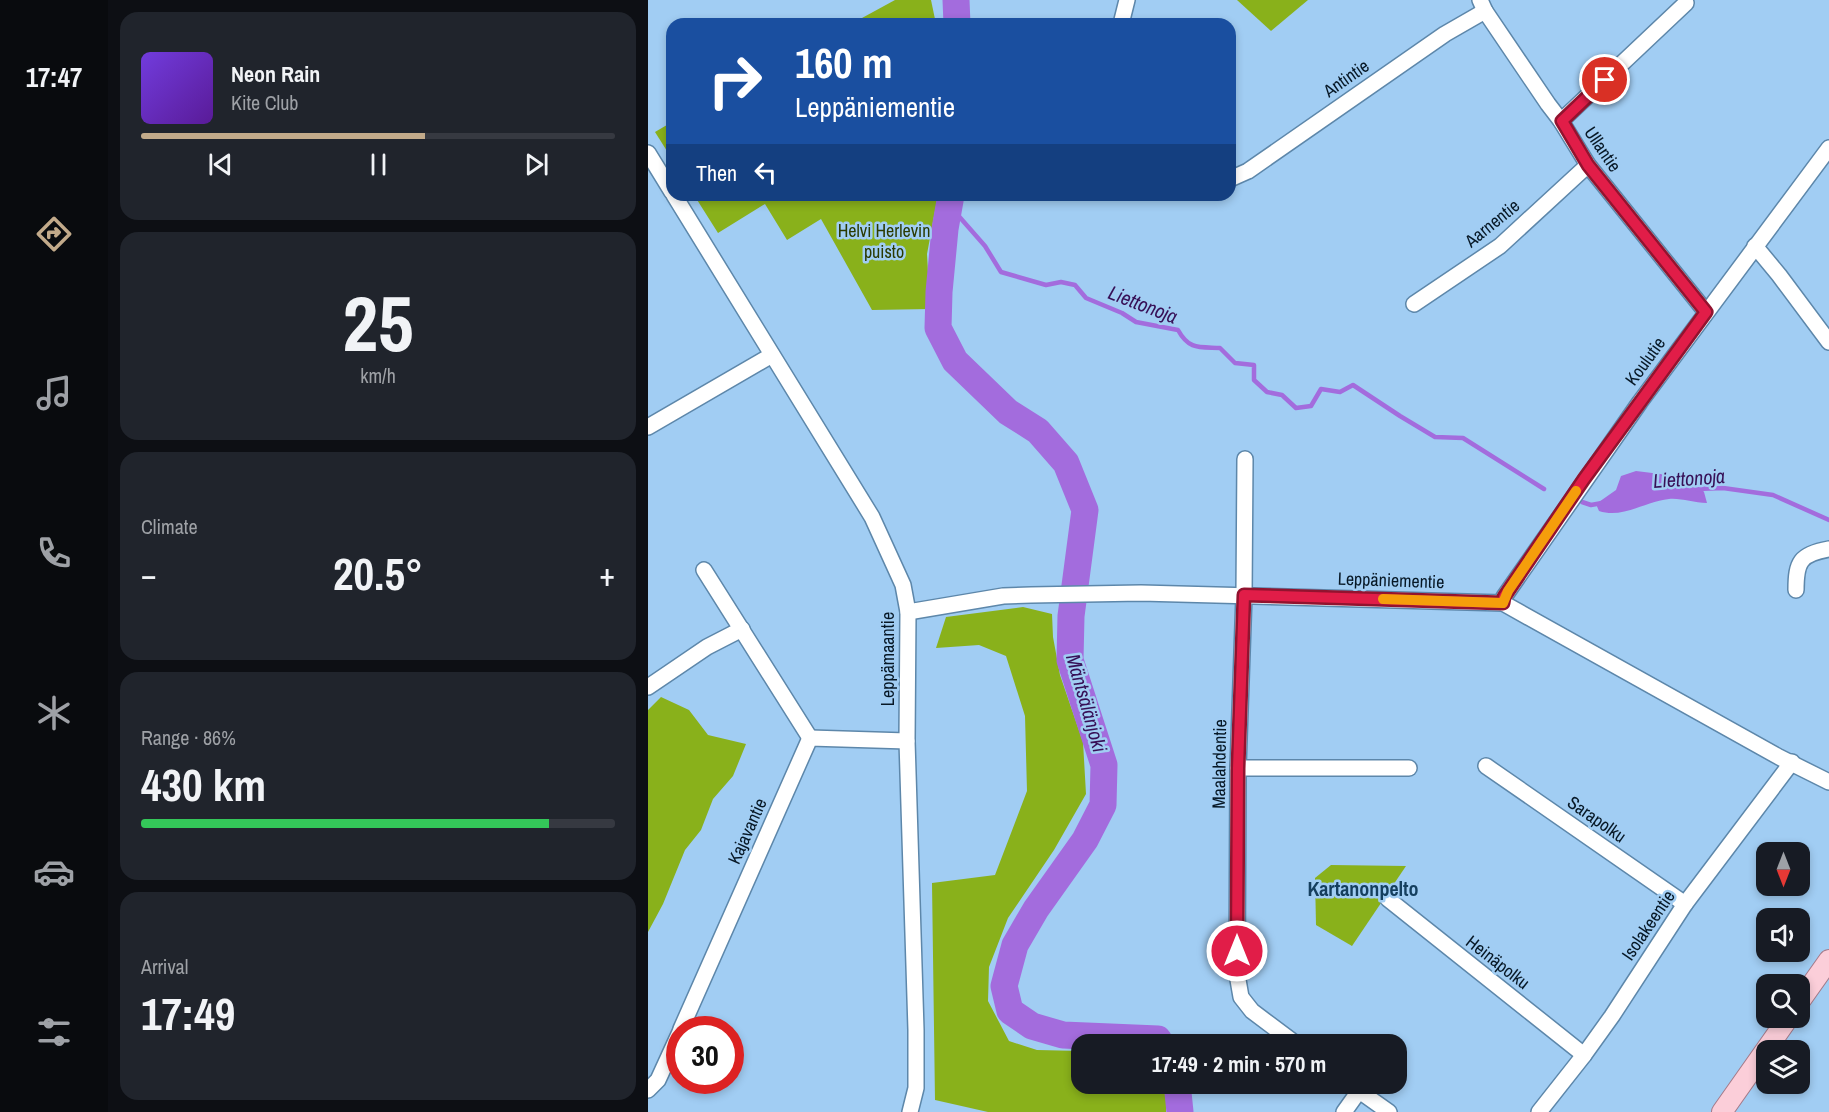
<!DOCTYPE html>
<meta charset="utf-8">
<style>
body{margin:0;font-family:"Archivo Narrow",sans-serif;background:#20242c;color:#f1f3f6;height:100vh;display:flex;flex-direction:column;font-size:22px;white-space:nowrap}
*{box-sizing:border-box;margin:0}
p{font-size:20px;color:#9ea1a6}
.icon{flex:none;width:33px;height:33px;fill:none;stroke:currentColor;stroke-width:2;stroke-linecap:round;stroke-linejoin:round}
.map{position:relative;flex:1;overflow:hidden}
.drawer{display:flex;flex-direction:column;gap:12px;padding:12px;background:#0d0f14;width:540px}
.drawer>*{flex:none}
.guide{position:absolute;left:18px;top:18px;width:570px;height:183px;border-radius:18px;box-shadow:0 3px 9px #0003;background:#1a4fa0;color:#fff;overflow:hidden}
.needle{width:39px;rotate:180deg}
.fabs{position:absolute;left:1108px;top:842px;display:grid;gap:12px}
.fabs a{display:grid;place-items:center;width:54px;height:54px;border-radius:12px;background:#171b24;box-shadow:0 3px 9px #0003;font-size:30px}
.speed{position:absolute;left:18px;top:1016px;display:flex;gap:12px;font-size:30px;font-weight:700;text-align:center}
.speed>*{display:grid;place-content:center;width:78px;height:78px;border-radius:50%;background:#171b24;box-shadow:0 3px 9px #0003;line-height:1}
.speed .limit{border:9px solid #d22;background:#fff;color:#111}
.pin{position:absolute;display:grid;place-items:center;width:51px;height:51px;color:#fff;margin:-26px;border:3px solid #fff;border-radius:50%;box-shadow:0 2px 6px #0007}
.me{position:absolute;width:66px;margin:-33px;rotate:0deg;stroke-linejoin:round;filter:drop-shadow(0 0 4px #0008)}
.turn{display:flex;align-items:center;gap:21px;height:126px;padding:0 30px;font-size:27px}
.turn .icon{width:78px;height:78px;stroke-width:2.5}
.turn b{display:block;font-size:42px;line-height:51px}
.then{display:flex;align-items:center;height:57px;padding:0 30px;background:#0003;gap:12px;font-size:22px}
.big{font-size:45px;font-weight:700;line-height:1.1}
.drawer .card{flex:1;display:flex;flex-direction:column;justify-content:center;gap:9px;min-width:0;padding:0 21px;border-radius:18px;background:#20242c}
.drawer .dial{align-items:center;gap:0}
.dial b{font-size:78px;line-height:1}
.song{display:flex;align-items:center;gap:18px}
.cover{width:72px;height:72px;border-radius:9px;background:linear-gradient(135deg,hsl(260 70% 55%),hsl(270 70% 35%))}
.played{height:6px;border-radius:3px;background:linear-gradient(90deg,#c2aa8a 60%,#363941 60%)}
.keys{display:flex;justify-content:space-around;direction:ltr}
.heat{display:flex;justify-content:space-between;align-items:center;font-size:33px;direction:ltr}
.charge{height:9px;border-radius:4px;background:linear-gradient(90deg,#34c759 86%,#363941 0)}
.trip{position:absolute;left:423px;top:1034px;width:336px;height:60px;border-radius:18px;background:#171b24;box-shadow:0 3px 9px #0003;font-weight:700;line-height:60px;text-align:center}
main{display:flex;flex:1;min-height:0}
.menu{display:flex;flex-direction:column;width:108px;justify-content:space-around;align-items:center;background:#090b0e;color:#9ea1a6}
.menu .icon{width:42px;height:42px}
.menu .active{color:#c2aa8a}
.menu b{font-size:27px;color:#f1f3f6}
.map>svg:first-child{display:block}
</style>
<main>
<nav class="menu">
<b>17:47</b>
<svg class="icon active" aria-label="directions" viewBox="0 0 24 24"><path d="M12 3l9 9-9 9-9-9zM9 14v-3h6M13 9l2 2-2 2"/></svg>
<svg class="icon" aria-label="music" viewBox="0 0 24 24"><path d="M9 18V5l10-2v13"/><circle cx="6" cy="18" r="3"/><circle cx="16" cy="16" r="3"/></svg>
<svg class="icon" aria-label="phone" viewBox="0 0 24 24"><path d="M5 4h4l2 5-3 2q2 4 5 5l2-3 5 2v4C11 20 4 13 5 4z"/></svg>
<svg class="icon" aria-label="climate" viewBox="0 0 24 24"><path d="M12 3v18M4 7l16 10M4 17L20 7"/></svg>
<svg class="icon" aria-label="car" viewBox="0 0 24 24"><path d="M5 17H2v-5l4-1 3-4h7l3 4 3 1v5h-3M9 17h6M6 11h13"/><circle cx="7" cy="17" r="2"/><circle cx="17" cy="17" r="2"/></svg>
<svg class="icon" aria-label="filters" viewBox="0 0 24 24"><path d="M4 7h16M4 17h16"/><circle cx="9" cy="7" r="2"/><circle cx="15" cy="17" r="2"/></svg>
</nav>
<section class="drawer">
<div class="card">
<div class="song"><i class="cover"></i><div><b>Neon Rain</b><p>Kite Club</p></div></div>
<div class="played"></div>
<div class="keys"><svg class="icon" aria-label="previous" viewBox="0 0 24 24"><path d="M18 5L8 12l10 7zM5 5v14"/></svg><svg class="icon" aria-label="pause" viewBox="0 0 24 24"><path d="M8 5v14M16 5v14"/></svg><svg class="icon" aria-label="next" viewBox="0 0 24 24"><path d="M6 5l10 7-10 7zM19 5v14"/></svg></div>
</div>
<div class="card dial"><b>25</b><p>km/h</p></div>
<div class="card"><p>Climate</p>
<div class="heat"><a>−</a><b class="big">20.5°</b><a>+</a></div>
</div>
<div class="card"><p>Range · 86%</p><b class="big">430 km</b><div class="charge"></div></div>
<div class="card"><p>Arrival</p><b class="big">17:49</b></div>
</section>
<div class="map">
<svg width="1181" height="1112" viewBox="0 0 1181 1112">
<rect width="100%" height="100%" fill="#a1cdf3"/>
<!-- green -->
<g fill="#89b11b">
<polygon points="247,0 283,0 288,24 203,24"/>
<polygon points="589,0 660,0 623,31"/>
<polygon points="24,122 24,159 7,132"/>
<polygon points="46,195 290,195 279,254 282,309 224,310 173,219 139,240 117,204 70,233"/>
<polygon points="375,607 404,614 405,637 412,675 435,742 438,794 406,850 360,918 341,967 340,1001 361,1041 389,1050 433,1051 434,1083 518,1083 518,1112 340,1112 287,1100 284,883 347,875 379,791 377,716 358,656 331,645 288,648 298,617"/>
<polygon points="13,697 41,710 60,735 98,744 85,776 65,799 53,830 37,850 15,904 0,932 0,710"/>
<polygon points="683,865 758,866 704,946 668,925 667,878"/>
</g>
<!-- water -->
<path fill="#a36cdd" d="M988,471L1045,478L1056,492L1059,503C1045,503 1034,498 1021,499C998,501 975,519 951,511L948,504L968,490L973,476Z"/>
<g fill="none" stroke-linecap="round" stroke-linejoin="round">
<!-- stream -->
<g stroke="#a36cdd" stroke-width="4.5">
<path d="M301,205L337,246L353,272L398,285L413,282L427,285L438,298L474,313L488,322L530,330C541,350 551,347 572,348L587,363L606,365V380L619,392L634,395L648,408L663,406L673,389L692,392L705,385L752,416L787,437L815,438L896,489"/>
<polyline points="1049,489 1075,488 1125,495 1181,520"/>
<polyline points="934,502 943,505 954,503"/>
</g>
<!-- river -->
<g stroke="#a36cdd" stroke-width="27">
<polyline points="308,0 309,24"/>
<polyline points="303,195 297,229 291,292 290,328 307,361 360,412 390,431 418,463 437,510 423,616 422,660 456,765 455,805 437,840 388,909 367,945 356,986 362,1011 384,1026 415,1035 510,1039 513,1044"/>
<polyline points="529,1083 532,1112"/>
</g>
<!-- minor casing -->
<g stroke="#5d87aa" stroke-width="18">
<g id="minor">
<polyline points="832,0 837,11 900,104 913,121 940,165 1058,312"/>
<polyline points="473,24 479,0"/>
<polyline points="913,121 1038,3"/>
<polyline points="0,153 24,192"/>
<polyline points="582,179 600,171 797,34 837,11"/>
<polyline points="26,195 224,517 255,585 260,612 259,741 268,1030 268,1088 262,1112"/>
<polyline points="1107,246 1131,275 1181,342"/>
<polyline points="766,304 852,246 940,165"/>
<polyline points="0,427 124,355"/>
<polyline points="597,459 596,595 590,768 589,974 593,997 604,1011 648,1044"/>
<polyline points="56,570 162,738"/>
<path d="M1148,590C1148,562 1152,554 1181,549"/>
<polyline points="855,603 856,597 992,402 1181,148"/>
<polyline points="260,612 355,596 383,595 493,593 855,603 1131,757 1181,782"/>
<polyline points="0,687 59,647 94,629"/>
<polyline points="838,766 1037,904"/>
<polyline points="590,768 761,768"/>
<polyline points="740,899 936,1055"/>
<polyline points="33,1029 162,738 259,741"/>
<polyline points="700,1083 741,1112"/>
<polyline points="0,1090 10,1080 32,1032"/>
<polyline points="696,1112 711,1091"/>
<polyline points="891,1112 936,1055 964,1016 1037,904 1144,762"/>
</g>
</g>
<!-- major casing -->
<g stroke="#a47a89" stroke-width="22">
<g id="major">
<polyline points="1152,1001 1181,960"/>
<polyline points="1074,1112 1141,1017"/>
</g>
</g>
<!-- minor -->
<use href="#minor" stroke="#fff" stroke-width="15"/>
<!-- major -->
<use href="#major" stroke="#fbced9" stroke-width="20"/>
</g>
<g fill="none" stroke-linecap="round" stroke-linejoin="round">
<!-- route casing -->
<g stroke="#92132f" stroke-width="15">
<polyline id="route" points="589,951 590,768 596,595 855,603 856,597 936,479 1058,312 940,165 914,121 957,80"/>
</g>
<!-- route -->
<use href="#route" stroke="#e11d48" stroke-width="10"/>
<!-- slow -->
<polyline stroke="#f59e0b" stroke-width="10" points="735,599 855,603 860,591 928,491"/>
</g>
<g text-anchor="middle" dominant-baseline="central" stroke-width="5" stroke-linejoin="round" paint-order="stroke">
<!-- street labels -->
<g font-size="18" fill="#071826" stroke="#a1cdf3">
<text transform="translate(698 78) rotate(-35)">Antintie</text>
<text transform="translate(955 149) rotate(56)">Ullantie</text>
<text transform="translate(844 223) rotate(-39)">Aarnentie</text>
<text transform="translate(997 361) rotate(-54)">Koulutie</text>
<text transform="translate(743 580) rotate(2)">Leppäniementie</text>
<text transform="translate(239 659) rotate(-90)">Leppämaantie</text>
<text transform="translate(571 764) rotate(-89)">Maalahdentie</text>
<text transform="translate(949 819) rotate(35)">Sarapolku</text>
<text transform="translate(99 831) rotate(-66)">Kajavantie</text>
<text transform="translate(1000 925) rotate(-56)">Isolakeentie</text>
<text transform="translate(850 962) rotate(38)">Heinäpolku</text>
</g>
<!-- park labels -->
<g font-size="18" fill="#2a3a01" stroke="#a1cdf3">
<text x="236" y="230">Helvi Herlevin<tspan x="236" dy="21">puisto</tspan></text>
</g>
<!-- water labels -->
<g font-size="20" font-style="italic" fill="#371057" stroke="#a1cdf3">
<text transform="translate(495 304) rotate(21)">Liettonoja</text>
<text transform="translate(1041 478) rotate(-4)">Liettonoja</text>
<text transform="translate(439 703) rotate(74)">Mäntsälänjoki</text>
</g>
<!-- neighbourhood labels -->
<g font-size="20" font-weight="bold" fill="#153f5e" stroke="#a1cdf3">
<text x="715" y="888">Kartanonpelto</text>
</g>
</g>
</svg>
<div class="fabs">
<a><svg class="needle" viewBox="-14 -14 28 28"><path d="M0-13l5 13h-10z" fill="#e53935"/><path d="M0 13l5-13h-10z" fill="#9ea1a6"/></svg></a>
<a><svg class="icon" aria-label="sound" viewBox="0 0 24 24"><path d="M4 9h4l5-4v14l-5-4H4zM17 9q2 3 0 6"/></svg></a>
<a><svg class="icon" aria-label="search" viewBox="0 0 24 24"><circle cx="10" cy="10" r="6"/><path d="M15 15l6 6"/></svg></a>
<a><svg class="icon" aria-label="layers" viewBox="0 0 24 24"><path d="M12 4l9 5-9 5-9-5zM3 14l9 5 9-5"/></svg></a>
</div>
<div class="speed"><div class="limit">30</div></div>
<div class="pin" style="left:957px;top:80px;background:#d93025"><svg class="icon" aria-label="arrive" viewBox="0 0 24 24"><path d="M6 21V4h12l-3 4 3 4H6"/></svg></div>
<svg class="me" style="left:589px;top:951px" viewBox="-20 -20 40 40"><circle r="17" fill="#e11d48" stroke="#fff" stroke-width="3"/><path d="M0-11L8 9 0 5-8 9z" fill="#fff"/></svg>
<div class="trip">17:49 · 2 min · 570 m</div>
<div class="guide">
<div class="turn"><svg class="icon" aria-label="right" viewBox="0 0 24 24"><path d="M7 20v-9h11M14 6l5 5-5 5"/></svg><div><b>160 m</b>Leppäniementie</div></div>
<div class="then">Then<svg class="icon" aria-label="left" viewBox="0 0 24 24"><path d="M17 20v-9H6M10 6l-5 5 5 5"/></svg></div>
</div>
</div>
</main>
